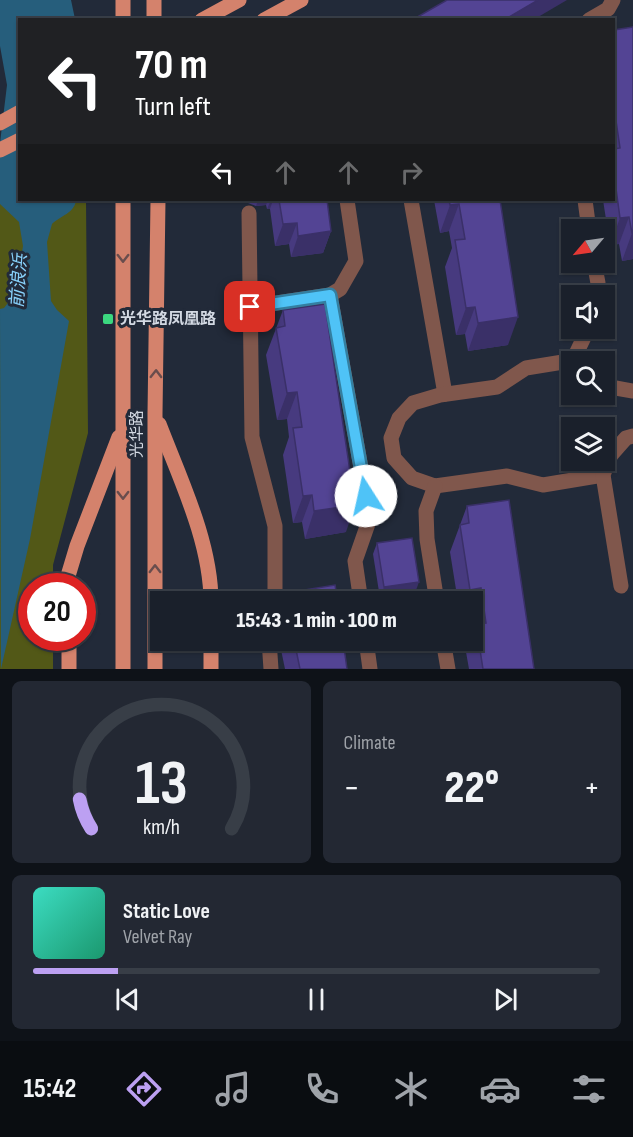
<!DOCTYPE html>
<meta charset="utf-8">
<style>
body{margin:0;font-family:"Sofia Sans Condensed","Noto Sans SC",sans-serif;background:#232833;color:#f1f3f6;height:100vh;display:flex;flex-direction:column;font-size:22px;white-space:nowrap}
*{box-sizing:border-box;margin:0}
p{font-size:20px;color:#9fa3a9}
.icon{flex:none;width:33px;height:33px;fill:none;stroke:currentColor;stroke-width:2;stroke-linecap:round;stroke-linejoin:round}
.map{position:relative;height:669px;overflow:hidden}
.side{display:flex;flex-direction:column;gap:12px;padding:12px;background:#0e1218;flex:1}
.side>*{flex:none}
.guide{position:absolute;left:18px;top:18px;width:597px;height:183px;border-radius:0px;box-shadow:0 2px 4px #0004,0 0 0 2px #383e47;background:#202124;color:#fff;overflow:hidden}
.needle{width:39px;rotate:241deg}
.tools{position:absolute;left:561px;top:219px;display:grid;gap:12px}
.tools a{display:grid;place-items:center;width:54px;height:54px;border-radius:0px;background:#1a202b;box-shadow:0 2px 4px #0004,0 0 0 2px #383e47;font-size:30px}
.speed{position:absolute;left:18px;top:573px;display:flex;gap:12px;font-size:30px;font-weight:700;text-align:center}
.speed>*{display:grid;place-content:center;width:78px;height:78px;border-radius:50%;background:#1a202b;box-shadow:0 2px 4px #0004,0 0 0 2px #383e47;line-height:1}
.speed .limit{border:9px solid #d22;background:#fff;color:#111}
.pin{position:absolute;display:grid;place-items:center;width:51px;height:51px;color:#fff;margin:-26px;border-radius:12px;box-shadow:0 3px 9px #0006}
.me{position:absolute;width:66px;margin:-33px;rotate:350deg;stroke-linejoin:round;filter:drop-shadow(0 0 4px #0008)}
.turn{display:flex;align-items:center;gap:21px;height:126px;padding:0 18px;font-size:27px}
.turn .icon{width:78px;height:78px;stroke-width:2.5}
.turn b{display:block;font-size:42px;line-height:51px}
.lanes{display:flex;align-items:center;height:57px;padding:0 18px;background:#0003;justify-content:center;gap:30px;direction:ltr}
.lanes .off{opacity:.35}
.big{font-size:45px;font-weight:800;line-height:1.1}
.side .card{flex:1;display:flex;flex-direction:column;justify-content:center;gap:9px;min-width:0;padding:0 21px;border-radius:9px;background:#232833}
.side .dial{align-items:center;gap:0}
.dial svg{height:156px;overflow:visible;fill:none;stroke:#383e47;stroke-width:7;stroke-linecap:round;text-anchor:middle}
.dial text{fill:#f1f3f6;stroke:none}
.song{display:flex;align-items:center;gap:18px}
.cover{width:72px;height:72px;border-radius:9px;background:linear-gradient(135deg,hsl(170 70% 55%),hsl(160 70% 35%))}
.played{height:6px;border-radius:3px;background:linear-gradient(90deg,#bca0f2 15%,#383e47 15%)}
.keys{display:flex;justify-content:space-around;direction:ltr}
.heat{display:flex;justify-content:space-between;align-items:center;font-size:33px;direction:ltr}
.side .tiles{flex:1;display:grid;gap:12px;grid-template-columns:1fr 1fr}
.card:last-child{grid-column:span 2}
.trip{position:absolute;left:150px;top:591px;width:333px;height:60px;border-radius:0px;background:#1a202b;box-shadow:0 2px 4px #0004,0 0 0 2px #383e47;font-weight:800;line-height:60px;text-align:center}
.tab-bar{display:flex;height:96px;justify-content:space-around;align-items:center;background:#0a0d11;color:#9fa3a9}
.tab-bar .icon{width:42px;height:42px}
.tab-bar .selected{color:#bca0f2}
.tab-bar b{font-size:27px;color:#f1f3f6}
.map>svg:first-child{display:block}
</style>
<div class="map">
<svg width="633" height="669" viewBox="0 0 633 669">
<rect width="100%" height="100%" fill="#222a39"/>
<!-- green -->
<polygon fill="#525817" points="0,187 20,200 86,200 88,433 53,565 53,586 32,586 32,638 53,638 53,669 0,669"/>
<!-- water -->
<path fill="#265e7c" d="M0,0H71L75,19L20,20V200H76C75,213 60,216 52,224L47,242L51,301L57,310L69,321L30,539L1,669L0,309L4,308L15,294L23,246L19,222L0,204V143L7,85L0,46Z"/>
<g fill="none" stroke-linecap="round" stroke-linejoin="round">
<!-- minor -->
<g stroke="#80574c" stroke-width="15">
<polyline points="589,20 608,9 613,0"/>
<polyline points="411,200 445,394"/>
<polyline points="585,200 589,230"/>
<polyline points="249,213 252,437 275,526 275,602"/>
<polyline points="330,295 370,518 355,561 361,602"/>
<polyline points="594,296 598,283 594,262"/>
<polyline points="250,307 330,295 340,289 356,261 347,200"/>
<polyline points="585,328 585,335 576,354 563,362 526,368 497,387 440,395 413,403 399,418 391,438 394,458 412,478 435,486 507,476 543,485 603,475"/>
<polyline points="604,384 610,387 633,391"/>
<polyline points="435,486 426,511 427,539 437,602"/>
<polyline points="621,586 603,475 611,455 626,438 633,436"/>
<polyline points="269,640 271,669"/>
<polyline points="366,640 370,669"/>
<polyline points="443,640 448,669"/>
</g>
<!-- major -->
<g stroke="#d4826c" stroke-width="15">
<polyline points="123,20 123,0"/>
<polyline points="154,20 154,0"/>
<polyline points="202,20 239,0"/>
<polyline points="264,20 301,0"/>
<polyline points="0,123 20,112"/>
<polyline points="0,150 20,140"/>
<path d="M159,424C180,479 211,542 211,602"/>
<polyline points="69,586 68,576 77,546 119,437"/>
<polyline points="69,638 69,669"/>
<polyline points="211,640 211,669"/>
<polyline points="123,669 123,200"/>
<polyline points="155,669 155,414 158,200"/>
</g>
</g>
<!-- wall -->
<g fill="#473a7f">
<polygon points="633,27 633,259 622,261 619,244 610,245 603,200 614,200 614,30"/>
<polygon points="247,200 327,200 331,231 323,253 291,257 289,244 275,246 270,209 267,209 266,205 256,206 248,203"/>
<polygon points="434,200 500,200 508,345 468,351 465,334 456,335 445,267 452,248 449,231 440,233"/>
<polygon points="283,310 346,532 305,539 302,522 293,523 283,455 289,437 287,419 277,420 266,355"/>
<polygon points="467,506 534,669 469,669 466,652 470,640 472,640 472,602 458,602 450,552"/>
<polygon points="377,543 415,593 380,598 373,554"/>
<polygon points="299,591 338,602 295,602"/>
<polygon points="279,640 343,640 347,669 285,669"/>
</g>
<!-- shaded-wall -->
<g fill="#3a3068">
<polygon points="538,0 567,0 533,20 504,20"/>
<polygon points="258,200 268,200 266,205 256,206"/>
<polygon points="271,200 273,200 270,209 267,209"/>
<polygon points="459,204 449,231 440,233 450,205"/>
<polygon points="629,217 619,244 610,245 620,218"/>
<polygon points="297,223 289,244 275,246 283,224"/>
<polygon points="331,231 323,253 291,257 298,236"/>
<polygon points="632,233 633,233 633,259 622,261"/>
<polygon points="475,307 465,334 456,335 466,308"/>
<polygon points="518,317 508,345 468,351 478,323"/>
<polygon points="297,392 287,419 277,420 287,393"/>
<polygon points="312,495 302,522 293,523 303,496"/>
<polygon points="355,505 346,532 305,539 314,511"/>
<polygon points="419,582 415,593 380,598 384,587"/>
<polygon points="481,588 472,610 472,602 466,602 470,590"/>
</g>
<!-- building -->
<g fill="#534494" stroke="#3a3068" stroke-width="1.5">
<polygon points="447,0 538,0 504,20 412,20"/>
<polygon points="633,27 633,233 632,233 629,217 620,218 614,174 614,149 620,148 615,114 614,114 614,30"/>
<polygon points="279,200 327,200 331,231 298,236 297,223 283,224"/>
<polygon points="449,200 500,200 518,317 478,323 475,307 466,308 455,240 465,239 459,204 450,205"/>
<polygon points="325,304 355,505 314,511 312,495 303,496 293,428 302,427 297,392 287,393 276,328 285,326 283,310"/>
<polygon points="509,500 534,669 483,669 476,624 486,623 481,588 470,590 460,525 469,523 467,506"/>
<polygon points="412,538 419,582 384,587 377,543"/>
<polygon points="335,585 338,602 300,602 299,591"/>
<polygon points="294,640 343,640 347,669 300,669"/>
</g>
<!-- one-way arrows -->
<defs><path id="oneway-chevron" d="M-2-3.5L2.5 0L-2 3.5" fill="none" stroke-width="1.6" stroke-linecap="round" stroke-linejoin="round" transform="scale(1.5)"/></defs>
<g stroke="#694d4d">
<use href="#oneway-chevron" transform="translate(123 258) rotate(90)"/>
<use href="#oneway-chevron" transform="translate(156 374) rotate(-89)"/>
<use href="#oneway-chevron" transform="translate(123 495) rotate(90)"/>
<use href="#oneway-chevron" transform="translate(155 569) rotate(-90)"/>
</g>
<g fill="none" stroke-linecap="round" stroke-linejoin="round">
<!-- route casing -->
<g stroke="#337fa1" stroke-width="15">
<polyline id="route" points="250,307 330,295 366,496"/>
</g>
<!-- route -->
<use href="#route" stroke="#4fc3f7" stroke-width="10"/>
</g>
<!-- markers -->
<rect fill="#3bd77f" stroke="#222a39" stroke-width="2" x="102" y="313" width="12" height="12" rx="3"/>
<g text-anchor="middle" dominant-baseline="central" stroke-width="6" stroke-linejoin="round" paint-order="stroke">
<!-- poi labels -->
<g font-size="16" font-weight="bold" fill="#d3d9e3" stroke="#222a39" text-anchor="start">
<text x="120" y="319">光华路凤凰路</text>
</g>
<!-- street labels -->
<g font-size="16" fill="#d3d9e3" stroke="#222a39">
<text transform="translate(137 434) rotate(-90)">光华路</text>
</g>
<!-- water labels -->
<g font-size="18" font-style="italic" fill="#88d1fb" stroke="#222a39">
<text transform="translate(19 281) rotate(-86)">前浪浜</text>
</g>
</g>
</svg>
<div class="tools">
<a><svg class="needle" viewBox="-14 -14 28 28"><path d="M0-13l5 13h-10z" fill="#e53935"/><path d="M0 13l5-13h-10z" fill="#9fa3a9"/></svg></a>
<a><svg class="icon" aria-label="sound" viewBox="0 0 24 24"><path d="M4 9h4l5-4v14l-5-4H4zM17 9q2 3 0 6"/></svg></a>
<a><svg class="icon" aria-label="search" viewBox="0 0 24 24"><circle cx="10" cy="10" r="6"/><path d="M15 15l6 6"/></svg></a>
<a><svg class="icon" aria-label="layers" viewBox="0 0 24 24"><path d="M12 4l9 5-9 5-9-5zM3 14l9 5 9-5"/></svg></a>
</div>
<div class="speed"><div class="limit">20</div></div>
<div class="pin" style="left:250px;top:307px;background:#d93025"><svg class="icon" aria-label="arrive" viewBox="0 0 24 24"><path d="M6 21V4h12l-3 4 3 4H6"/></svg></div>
<svg class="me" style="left:366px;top:496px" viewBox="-20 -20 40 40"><circle r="19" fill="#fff"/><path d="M0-13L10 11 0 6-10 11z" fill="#4fc3f7"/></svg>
<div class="trip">15:43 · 1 min · 100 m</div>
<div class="guide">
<div class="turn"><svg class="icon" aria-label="left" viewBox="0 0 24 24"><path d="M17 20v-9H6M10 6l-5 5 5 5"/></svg><div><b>70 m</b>Turn left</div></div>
<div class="lanes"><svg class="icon" aria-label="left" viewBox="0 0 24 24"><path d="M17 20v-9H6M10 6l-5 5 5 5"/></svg><svg class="icon off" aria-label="ahead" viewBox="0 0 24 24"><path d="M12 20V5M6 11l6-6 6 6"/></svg><svg class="icon off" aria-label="ahead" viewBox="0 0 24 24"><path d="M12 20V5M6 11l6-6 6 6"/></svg><svg class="icon off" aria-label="right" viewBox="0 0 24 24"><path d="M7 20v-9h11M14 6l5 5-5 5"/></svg></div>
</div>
</div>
<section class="side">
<div class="tiles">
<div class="card dial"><svg viewBox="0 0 100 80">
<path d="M14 69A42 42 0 1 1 86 69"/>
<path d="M14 69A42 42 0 0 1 8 54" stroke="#bca0f2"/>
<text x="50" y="56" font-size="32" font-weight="700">13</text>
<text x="50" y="72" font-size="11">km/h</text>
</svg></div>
<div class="card"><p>Climate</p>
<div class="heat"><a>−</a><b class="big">22°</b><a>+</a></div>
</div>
<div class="card">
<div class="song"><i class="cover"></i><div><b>Static Love</b><p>Velvet Ray</p></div></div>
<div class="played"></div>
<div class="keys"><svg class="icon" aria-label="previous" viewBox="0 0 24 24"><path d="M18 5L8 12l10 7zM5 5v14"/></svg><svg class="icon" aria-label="pause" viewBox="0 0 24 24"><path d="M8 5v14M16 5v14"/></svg><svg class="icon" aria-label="next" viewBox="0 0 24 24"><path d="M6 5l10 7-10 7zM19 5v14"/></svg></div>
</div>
</div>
</section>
<nav class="tab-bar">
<b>15:42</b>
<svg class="icon selected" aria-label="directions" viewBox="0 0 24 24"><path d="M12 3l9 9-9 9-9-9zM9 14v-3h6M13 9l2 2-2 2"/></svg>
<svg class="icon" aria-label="music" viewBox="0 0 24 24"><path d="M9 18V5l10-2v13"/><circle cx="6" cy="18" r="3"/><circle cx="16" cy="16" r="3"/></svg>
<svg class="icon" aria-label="phone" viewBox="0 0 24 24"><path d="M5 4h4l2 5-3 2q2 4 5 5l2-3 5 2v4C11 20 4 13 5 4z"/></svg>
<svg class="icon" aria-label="climate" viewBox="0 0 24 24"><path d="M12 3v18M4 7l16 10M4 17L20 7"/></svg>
<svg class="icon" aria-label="car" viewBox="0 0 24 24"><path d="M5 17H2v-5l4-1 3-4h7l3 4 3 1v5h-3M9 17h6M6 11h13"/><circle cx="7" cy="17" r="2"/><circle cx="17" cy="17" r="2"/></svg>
<svg class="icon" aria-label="filters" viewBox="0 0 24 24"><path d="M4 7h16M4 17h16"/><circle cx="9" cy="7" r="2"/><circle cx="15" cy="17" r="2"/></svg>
</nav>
